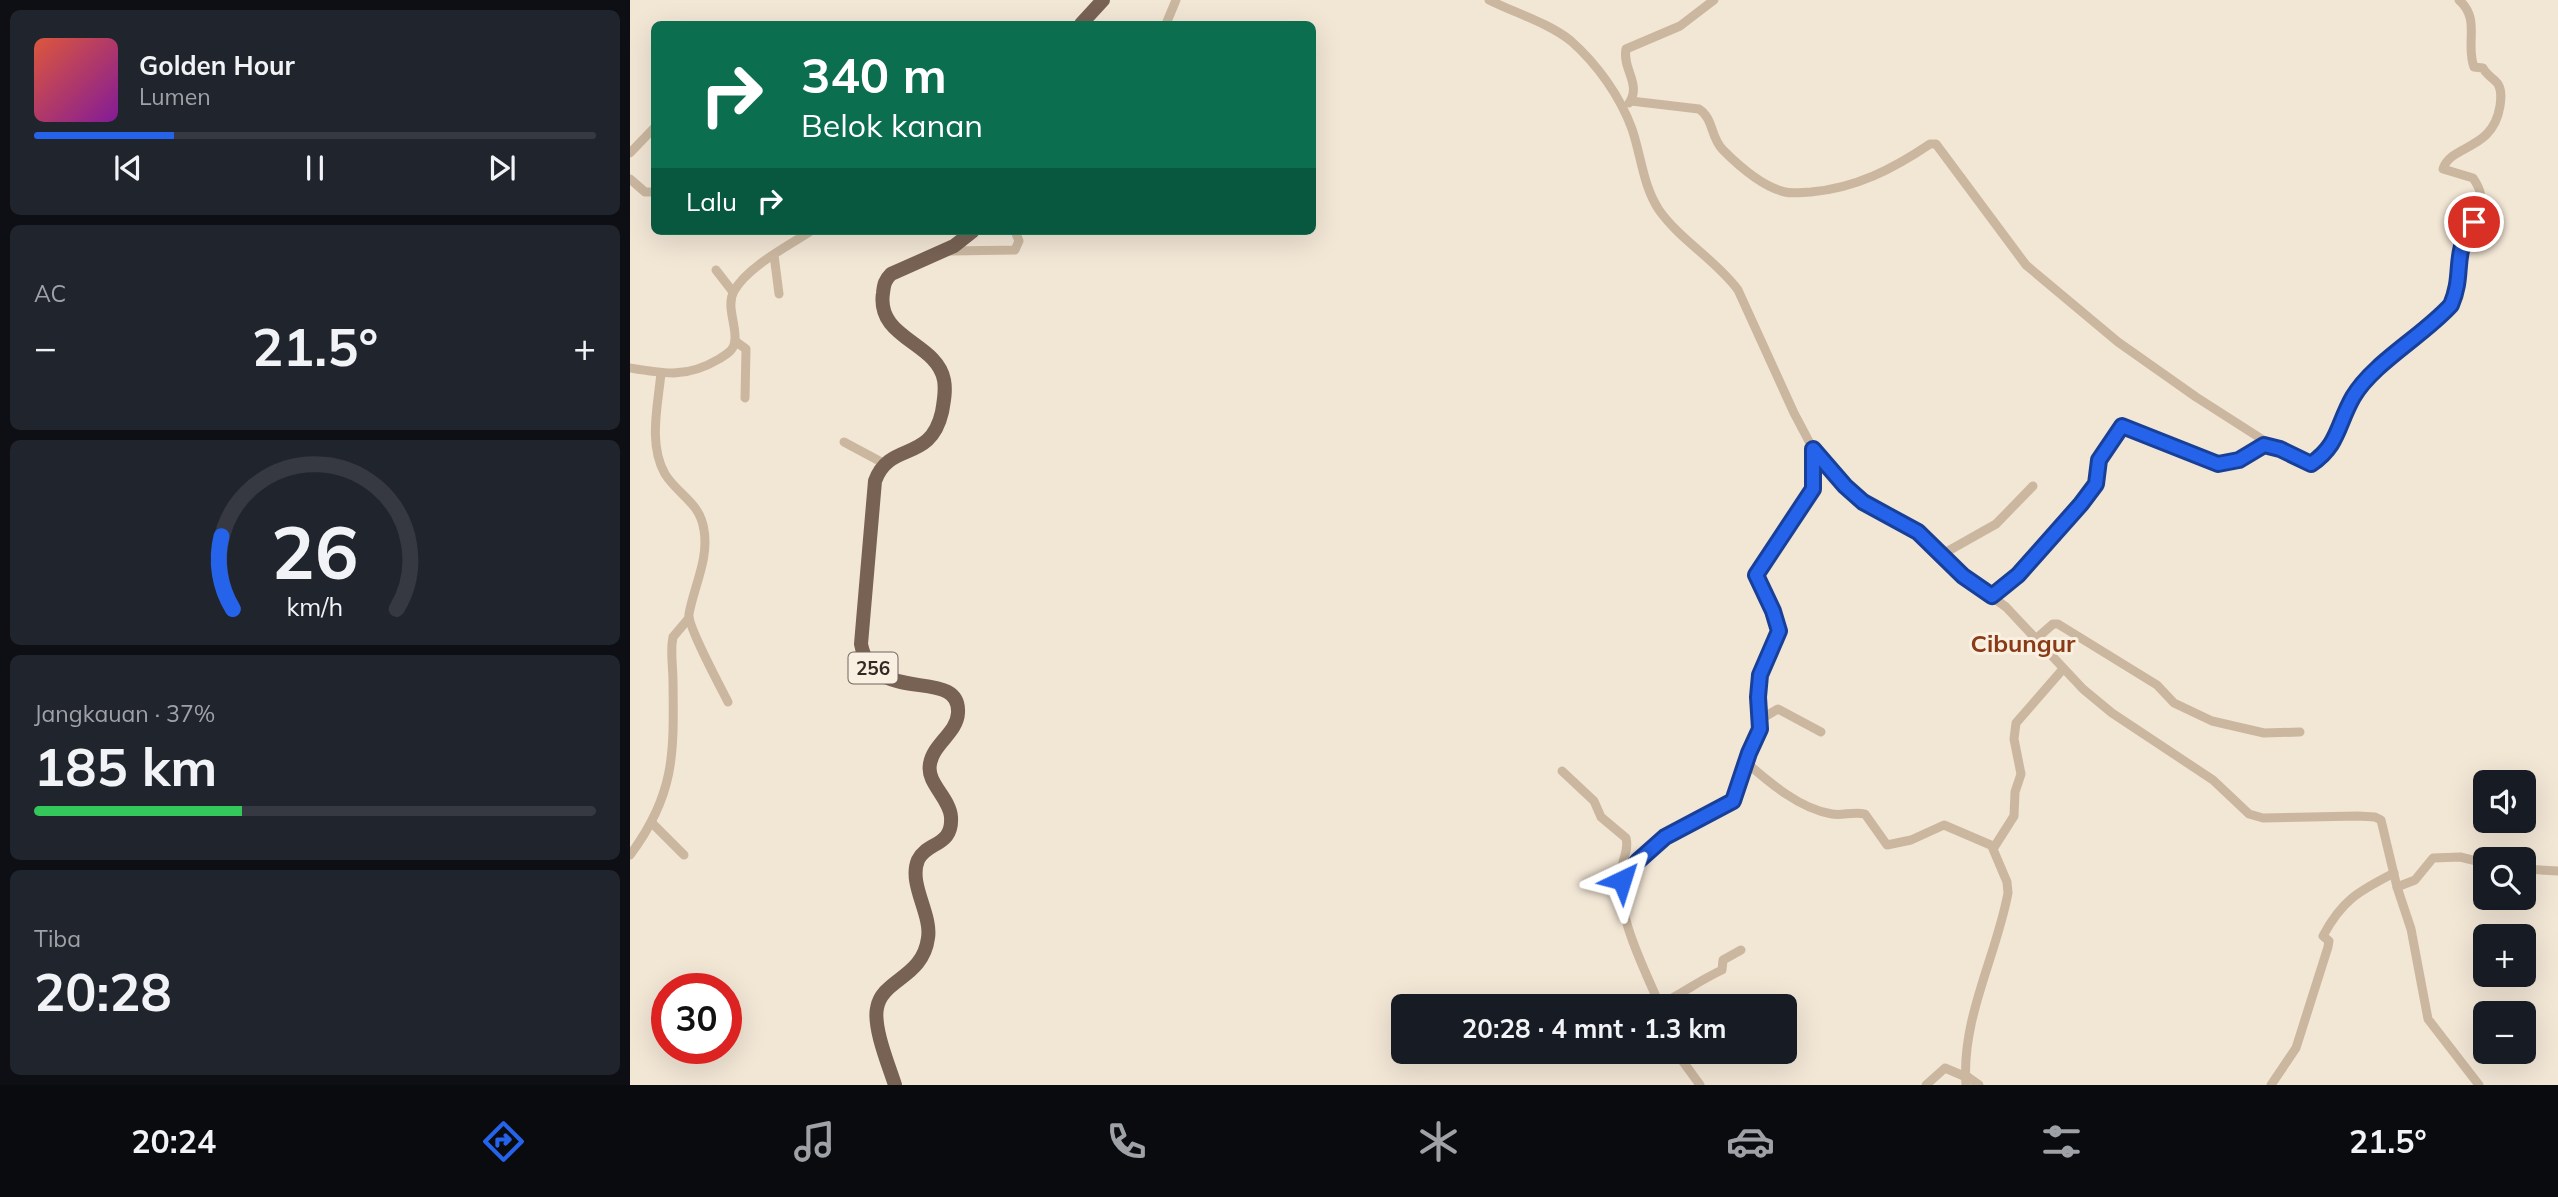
<!DOCTYPE html>
<html lang="id">
<meta charset="utf-8">
<style>
body{margin:0;font-family:Mulish,sans-serif;background:#20242c;color:#f1f3f6;height:100vh;display:flex;flex-direction:column;font-size:26px;white-space:nowrap}
*{box-sizing:border-box;margin:0}
p{font-size:23px;color:#9ea1a6}
.icon{flex:none;width:38px;height:38px;fill:none;stroke:currentColor;stroke-width:2;stroke-linecap:round;stroke-linejoin:round}
.map{position:relative;flex:1;overflow:hidden}
.side{display:flex;flex-direction:column;gap:10px;padding:10px;background:#0d0f14;width:630px}
.side>*{flex:none}
.top-card{position:absolute;left:21px;top:21px;width:665px;height:214px;border-radius:10px;box-shadow:0 7px 28px #0002;background:#0b6e4f;color:#fff;overflow:hidden}
.buttons{position:absolute;left:1843px;top:770px;display:grid;gap:14px}
.buttons a{display:grid;place-items:center;width:63px;height:63px;border-radius:10px;background:#171b24;box-shadow:0 7px 28px #0002;font-size:35px}
.speed{position:absolute;left:21px;top:973px;display:flex;gap:14px;font-size:35px;font-weight:700;text-align:center}
.speed>*{display:grid;place-content:center;width:91px;height:91px;border-radius:50%;background:#171b24;box-shadow:0 7px 28px #0002;line-height:1}
.speed .limit{border:10px solid #d22;background:#fff;color:#111}
.pin{position:absolute;display:grid;place-items:center;width:60px;height:60px;color:#fff;margin:-30px;border:4px solid #fff;border-radius:50%;box-shadow:0 2px 7px #0007}
.me{position:absolute;width:77px;margin:-38px;rotate:41deg;stroke-linejoin:round;filter:drop-shadow(0 0 5px #0008)}
.turn{display:flex;align-items:center;gap:24px;height:147px;padding:0 35px;font-size:32px}
.turn .icon{width:91px;height:91px;stroke-width:2.5}
.turn b{display:block;font-size:49px;line-height:60px}
.then{display:flex;align-items:center;height:66px;padding:0 35px;background:#0003;gap:14px;font-size:26px}
.big{font-size:52px;font-weight:700;line-height:1.1}
.side .tile{flex:1;display:flex;flex-direction:column;justify-content:center;gap:10px;min-width:0;padding:0 24px;border-radius:10px;background:#20242c}
.side .dial{align-items:center;gap:0}
.dial svg{height:182px;overflow:visible;fill:none;stroke:#363941;stroke-width:7;stroke-linecap:round;text-anchor:middle}
.dial text{fill:#f1f3f6;stroke:none}
.song{display:flex;align-items:center;gap:21px}
.cover{width:84px;height:84px;border-radius:10px;background:linear-gradient(135deg,hsl(10 70% 55%),hsl(290 70% 35%))}
.played{height:7px;border-radius:4px;background:linear-gradient(90deg,#2563eb 25%,#363941 25%)}
.keys{display:flex;justify-content:space-around;direction:ltr}
.heat{display:flex;justify-content:space-between;align-items:center;font-size:38px;direction:ltr}
.charge{height:10px;border-radius:5px;background:linear-gradient(90deg,#34c759 37%,#363941 0)}
.trip{position:absolute;left:761px;top:994px;width:406px;height:70px;border-radius:10px;background:#171b24;box-shadow:0 7px 28px #0002;font-weight:700;line-height:70px;text-align:center}
.menu{display:flex;height:112px;justify-content:space-around;align-items:center;background:#090b0e;color:#9ea1a6}
.menu .icon{width:49px;height:49px}
.menu .current{color:#2563eb}
.menu b{font-size:32px;color:#f1f3f6}
main{display:flex;flex:1;min-height:0}
.map>svg:first-child{display:block}
</style>
<main>
<section class="side">
<div class="tile">
<div class="song"><i class="cover"></i><div><b>Golden Hour</b><p>Lumen</p></div></div>
<div class="played"></div>
<div class="keys"><svg class="icon" aria-label="previous" viewBox="0 0 24 24"><path d="M18 5L8 12l10 7zM5 5v14"/></svg><svg class="icon" aria-label="pause" viewBox="0 0 24 24"><path d="M8 5v14M16 5v14"/></svg><svg class="icon" aria-label="next" viewBox="0 0 24 24"><path d="M6 5l10 7-10 7zM19 5v14"/></svg></div>
</div>
<div class="tile"><p>AC</p>
<div class="heat"><a>−</a><b class="big">21.5°</b><a>+</a></div>
</div>
<div class="tile dial"><svg viewBox="0 0 100 80">
<path d="M14 69A42 42 0 1 1 86 69"/>
<path d="M14 69A42 42 0 0 1 9 37" stroke="#2563eb"/>
<text x="50" y="56" font-size="32" font-weight="700">26</text>
<text x="50" y="72" font-size="11">km/h</text>
</svg></div>
<div class="tile"><p>Jangkauan · 37%</p><b class="big">185 km</b><div class="charge"></div></div>
<div class="tile"><p>Tiba</p><b class="big">20:28</b></div>
</section>
<div class="map">
<svg width="1928" height="1085" viewBox="0 0 1928 1085">
<rect width="100%" height="100%" fill="#f2e6d5"/>
<g fill="none" stroke-linecap="round" stroke-linejoin="round">
<!-- minor -->
<g stroke="#cbb7a0" stroke-width="9">
<path d="M859,0C885,13 919,23 941,41C967,64 990,96 1002,129C1011,155 1013,186 1029,210C1051,241 1086,260 1108,290L1164,413L1183,449L1215,486L1233,502L1298,540L1333,576L1376,607L1453,689L1482,713L1583,780L1619,814L1633,818L1728,816L1745,817L1751,820L1767,887L1781,929L1798,1019L1849,1085"/>
<polyline points="536,24 546,0"/>
<path d="M1001,101L1069,109C1084,119 1080,137 1093,150C1108,165 1133,187 1155,192C1163,194 1173,192 1181,192C1226,188 1263,169 1300,144H1306L1396,265L1488,342L1566,397L1641,445"/>
<path d="M999,103C1012,84 992,69 996,49L1050,26L1084,0"/>
<polyline points="0,153 24,128"/>
<polyline points="0,179 15,192 24,192"/>
<polyline points="320,251 385,250 389,241 385,231"/>
<polyline points="144,255 149,294"/>
<polyline points="86,270 103,292"/>
<polyline points="105,341 116,349 115,398"/>
<path d="M0,368C35,374 57,378 89,359C97,354 105,350 105,339C106,324 96,305 104,291C117,267 158,246 181,231"/>
<path d="M31,373C28,405 18,444 35,474C48,495 70,502 74,530C79,559 64,586 59,614C57,625 91,688 98,702"/>
<polyline points="214,442 255,464"/>
<path d="M1183,449V489L1126,575L1143,611L1149,631L1130,675L1128,697L1131,724L1117,763C1140,783 1170,809 1202,814C1213,816 1223,811 1235,814L1257,845L1281,840L1314,825L1363,846"/>
<polyline points="1311,555 1366,524 1403,486"/>
<path d="M1362,596L1388,574L1451,504L1466,484L1469,460L1492,426L1588,464L1609,460L1636,445L1650,449L1681,465C1709,445 1707,425 1723,397C1743,363 1793,336 1821,305C1831,284 1824,261 1833,239C1838,227 1850,218 1851,204C1852,194 1849,187 1843,178L1813,169C1821,144 1863,151 1870,106C1871,99 1872,91 1868,84C1864,78 1857,76 1853,68L1844,67C1835,44 1851,19 1829,0"/>
<polyline points="1407,638 1423,624 1428,624 1527,685 1544,703 1582,721 1634,733 1670,732"/>
<polyline points="1131,719 1148,709 1191,732"/>
<path d="M932,771L964,801L971,817L996,838C1000,852 989,860 993,878"/>
<polyline points="22,823 54,855"/>
<path d="M0,855C45,795 44,754 43,682C43,669 41,657 42,644L43,637L59,618"/>
<polyline points="1894,869 1928,871"/>
<polyline points="1767,887 1785,880 1803,858 1830,857 1855,863"/>
<path d="M1029,1005C1052,994 1068,981 1092,970L1093,960L1111,950"/>
<path d="M1030,1006C1017,974 984,912 993,878C1018,839 1062,825 1101,804L1117,763"/>
<polyline points="1046,1052 1070,1085"/>
<polyline points="1335,1075 1349,1085"/>
<polyline points="1296,1085 1315,1068 1336,1077"/>
<path d="M1336,1085C1331,1019 1366,957 1378,893L1377,882L1363,849L1384,816L1385,792L1391,774L1384,739L1386,723L1433,669"/>
<path d="M1641,1085L1666,1048L1698,947L1699,941L1693,936C1712,900 1729,891 1764,873"/>
</g>
<!-- primary -->
<g stroke="#776254" stroke-width="14">
<polyline points="451,24 473,0"/>
<path d="M265,1085C259,1066 243,1028 247,1008C252,979 293,978 298,938C302,914 278,884 288,860C297,841 323,847 321,817C320,798 296,783 300,764C303,744 327,733 328,713C331,665 243,708 231,644L245,481C260,440 300,464 312,412C314,401 316,390 314,380C307,342 246,339 253,293C254,284 255,280 261,274L324,246L343,231"/>
</g>
</g>
<g fill="none" stroke-linecap="round" stroke-linejoin="round">
<!-- route casing -->
<g stroke="#184099" stroke-width="18">
<path id="route" d="M992,880L1008,861L1035,837L1103,801L1119,753L1130,729L1128,697L1130,675L1149,631L1143,611L1126,575L1183,489V449L1215,486L1233,502L1288,532L1333,576L1362,596L1388,575L1451,504L1466,484L1469,460L1492,426L1588,464L1609,460L1634,445L1650,449L1681,464C1709,445 1707,425 1723,397C1743,363 1793,336 1821,305C1835,273 1821,254 1844,222"/>
</g>
<!-- route -->
<use href="#route" stroke="#2563eb" stroke-width="12"/>
</g>
<g text-anchor="middle" dominant-baseline="central" stroke-width="6" stroke-linejoin="round" paint-order="stroke">
<!-- shield labels -->
<rect fill="#faf0e1" stroke="#6f655d" stroke-width="2" x="218.5" y="652.5" width="49" height="31" rx="5"/>
<g font-size="19" font-weight="bold" fill="#342a24">
<text x="243" y="668">256</text>
</g>
<!-- quarter labels -->
<g font-size="24" font-weight="bold" fill="#893b17" stroke="#faf0e1">
<text x="1393" y="643">Cibungur</text>
</g>
</g>
</svg>
<div class="buttons">
<a><svg class="icon" aria-label="sound" viewBox="0 0 24 24"><path d="M4 9h4l5-4v14l-5-4H4zM17 9q2 3 0 6"/></svg></a>
<a><svg class="icon" aria-label="search" viewBox="0 0 24 24"><circle cx="10" cy="10" r="6"/><path d="M15 15l6 6"/></svg></a>
<a>+</a>
<a>−</a>
</div>
<div class="speed"><div class="limit">30</div></div>
<div class="pin" style="left:1844px;top:222px;background:#d93025"><svg class="icon" aria-label="arrive" viewBox="0 0 24 24"><path d="M6 21V4h12l-3 4 3 4H6"/></svg></div>
<svg class="me" style="left:992px;top:880px" viewBox="-20 -20 40 40"><path d="M0-17L14 15 0 8-14 15z" fill="#2563eb" stroke="#fff" stroke-width="4"/></svg>
<div class="trip">20:28 · 4 mnt · 1.3 km</div>
<div class="top-card">
<div class="turn"><svg class="icon" aria-label="right" viewBox="0 0 24 24"><path d="M7 20v-9h11M14 6l5 5-5 5"/></svg><div><b>340 m</b>Belok kanan</div></div>
<div class="then">Lalu<svg class="icon" aria-label="right" viewBox="0 0 24 24"><path d="M7 20v-9h11M14 6l5 5-5 5"/></svg></div>
</div>
</div>
</main>
<nav class="menu">
<b>20:24</b>
<svg class="icon current" aria-label="directions" viewBox="0 0 24 24"><path d="M12 3l9 9-9 9-9-9zM9 14v-3h6M13 9l2 2-2 2"/></svg>
<svg class="icon" aria-label="music" viewBox="0 0 24 24"><path d="M9 18V5l10-2v13"/><circle cx="6" cy="18" r="3"/><circle cx="16" cy="16" r="3"/></svg>
<svg class="icon" aria-label="phone" viewBox="0 0 24 24"><path d="M5 4h4l2 5-3 2q2 4 5 5l2-3 5 2v4C11 20 4 13 5 4z"/></svg>
<svg class="icon" aria-label="climate" viewBox="0 0 24 24"><path d="M12 3v18M4 7l16 10M4 17L20 7"/></svg>
<svg class="icon" aria-label="car" viewBox="0 0 24 24"><path d="M5 17H2v-5l4-1 3-4h7l3 4 3 1v5h-3M9 17h6M6 11h13"/><circle cx="7" cy="17" r="2"/><circle cx="17" cy="17" r="2"/></svg>
<svg class="icon" aria-label="filters" viewBox="0 0 24 24"><path d="M4 7h16M4 17h16"/><circle cx="9" cy="7" r="2"/><circle cx="15" cy="17" r="2"/></svg>
<b>21.5°</b>
</nav>
